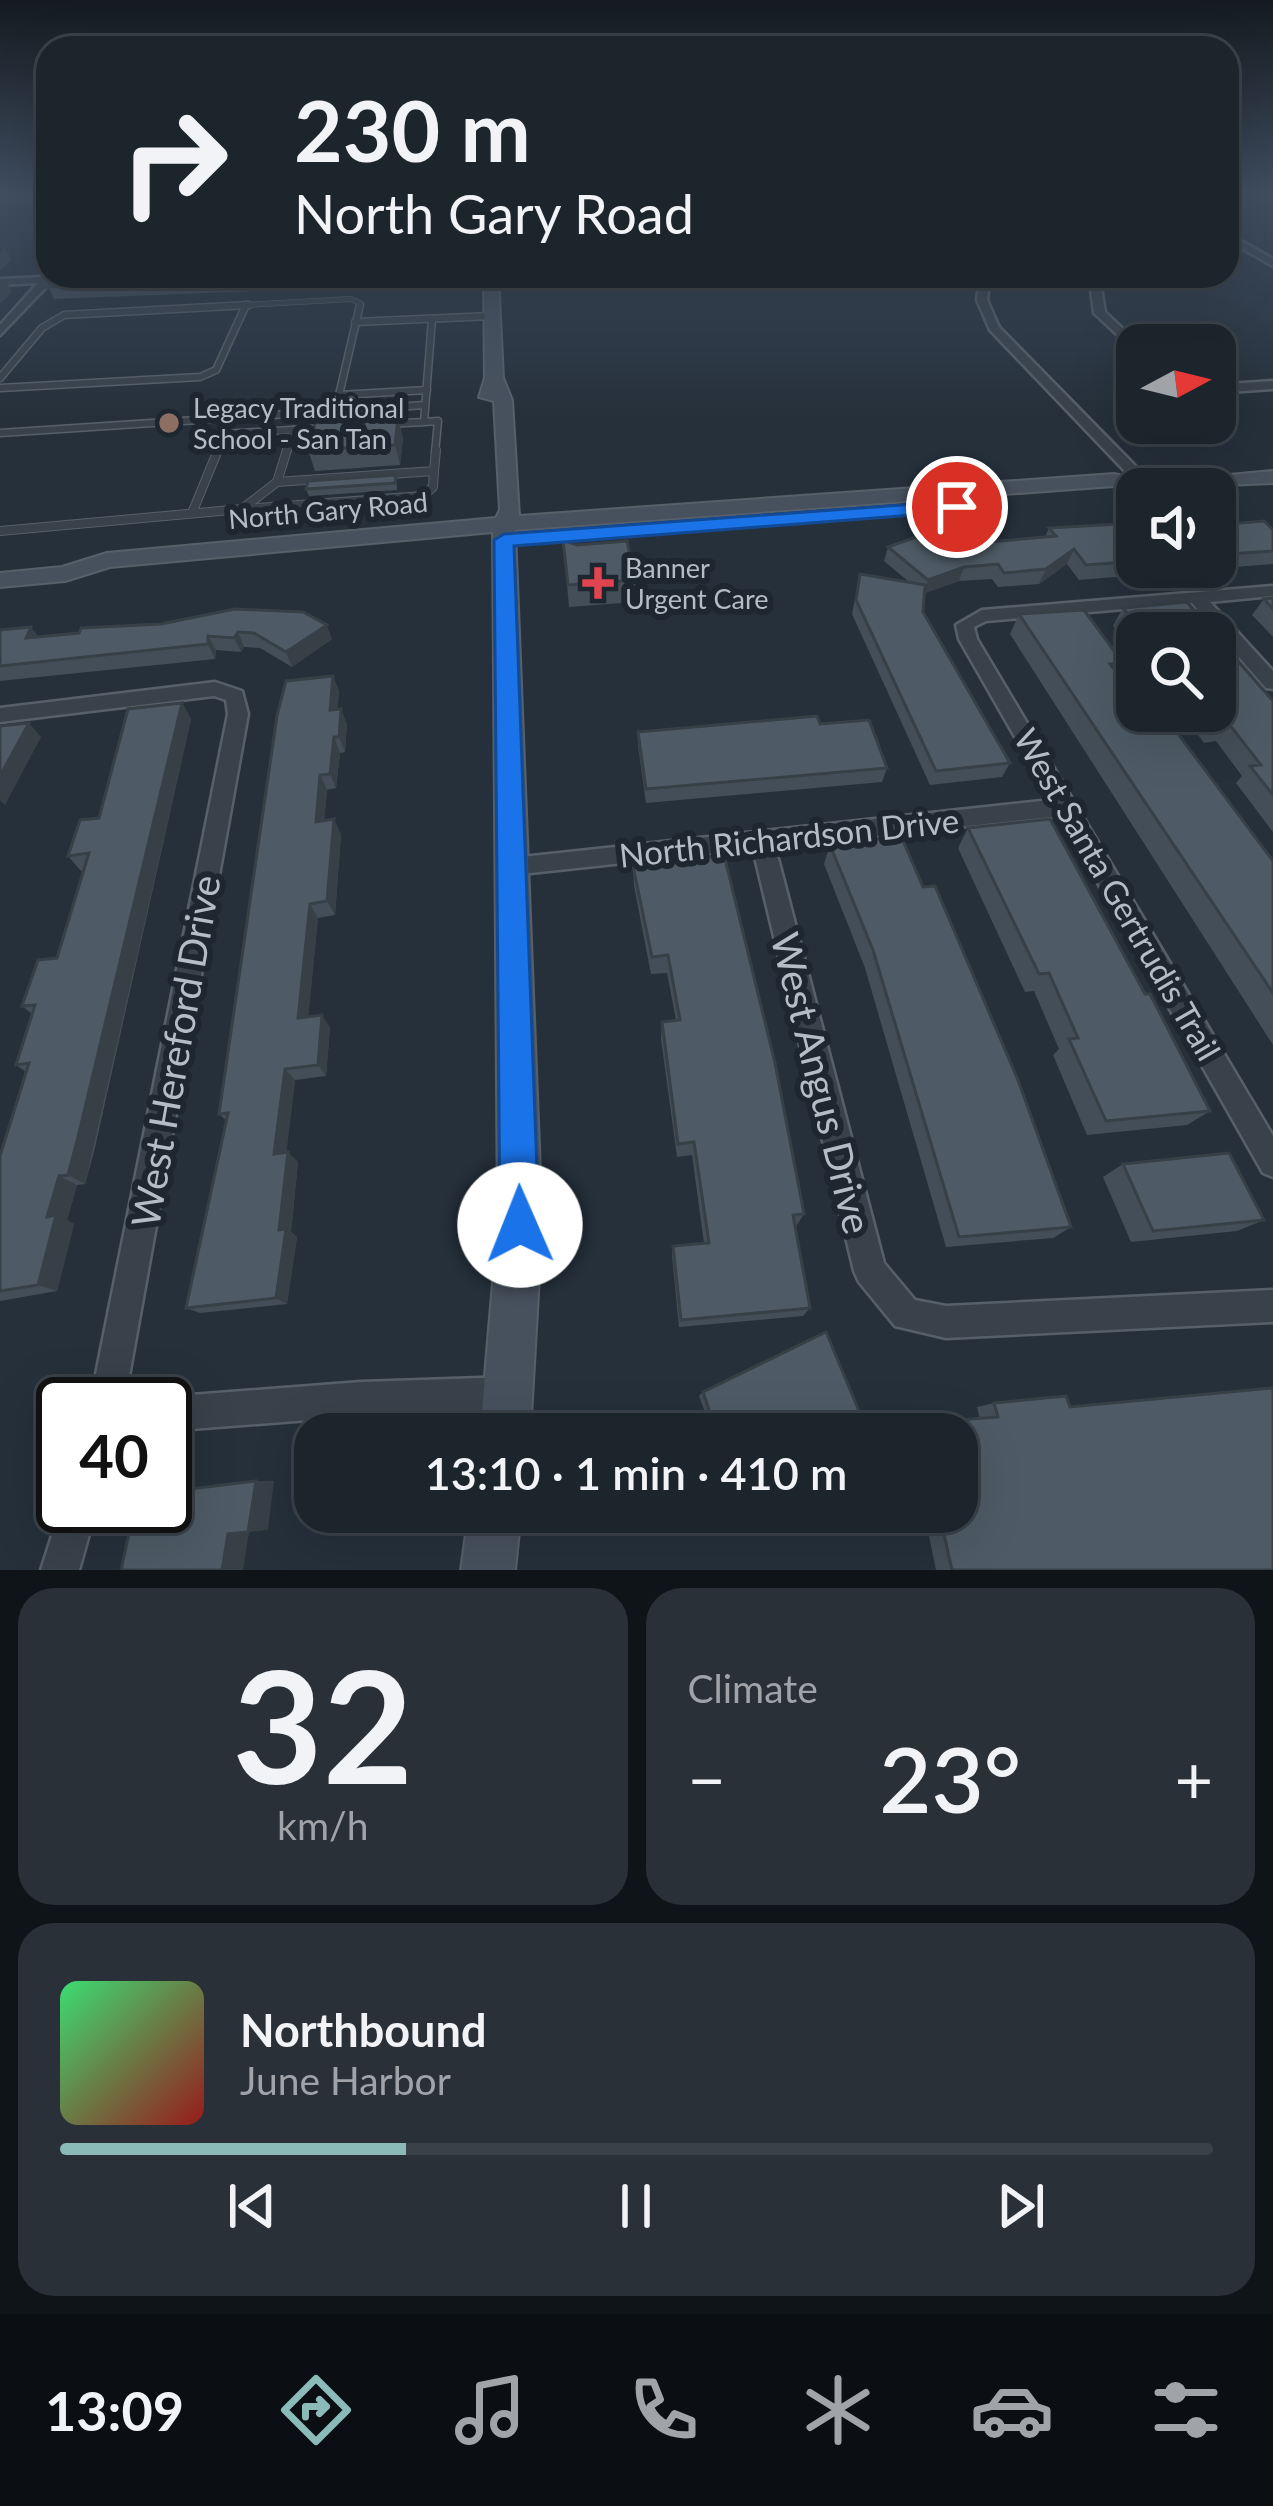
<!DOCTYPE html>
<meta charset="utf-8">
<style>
body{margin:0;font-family:Lato,sans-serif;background:#293038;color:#f1f3f6;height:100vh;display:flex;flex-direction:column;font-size:45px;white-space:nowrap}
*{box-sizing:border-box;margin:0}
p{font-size:39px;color:#a0a4a9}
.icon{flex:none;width:66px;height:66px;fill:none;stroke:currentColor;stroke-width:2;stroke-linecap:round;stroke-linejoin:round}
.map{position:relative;height:1570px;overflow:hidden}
.sheet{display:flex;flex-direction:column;gap:18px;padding:18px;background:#0f1418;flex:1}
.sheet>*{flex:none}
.top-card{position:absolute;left:36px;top:36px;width:1203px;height:252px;border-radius:36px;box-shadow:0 12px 48px #0002,0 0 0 3px #3a4148;background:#1c242c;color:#f1f3f6;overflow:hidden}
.needle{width:78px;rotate:83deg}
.fabs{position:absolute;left:1116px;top:324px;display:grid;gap:24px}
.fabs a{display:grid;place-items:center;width:120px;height:120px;border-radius:24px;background:#1c242c;box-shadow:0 12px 48px #0002,0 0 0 3px #3a4148;font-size:60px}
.speed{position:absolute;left:36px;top:1377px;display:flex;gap:24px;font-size:60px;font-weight:700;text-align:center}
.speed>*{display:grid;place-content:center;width:156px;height:156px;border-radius:50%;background:#1c242c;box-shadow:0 12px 48px #0002,0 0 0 3px #3a4148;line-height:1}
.speed .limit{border:6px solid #111;border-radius:18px;background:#fff;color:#111}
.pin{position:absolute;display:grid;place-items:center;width:102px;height:102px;color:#fff;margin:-51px;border:6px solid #fff;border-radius:50%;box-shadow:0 3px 12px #0007}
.me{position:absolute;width:132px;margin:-66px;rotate:359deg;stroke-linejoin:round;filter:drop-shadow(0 0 9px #0008)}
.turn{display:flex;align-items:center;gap:42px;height:252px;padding:0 60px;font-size:54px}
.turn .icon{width:156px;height:156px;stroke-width:2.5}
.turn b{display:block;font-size:84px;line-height:102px}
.big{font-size:90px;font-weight:600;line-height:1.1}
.sheet .widget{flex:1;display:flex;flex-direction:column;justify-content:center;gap:18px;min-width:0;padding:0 42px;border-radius:36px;background:#293038}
.sheet .dial{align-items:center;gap:0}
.dial b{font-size:156px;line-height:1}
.song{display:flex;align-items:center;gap:36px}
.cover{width:144px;height:144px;border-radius:18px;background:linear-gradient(135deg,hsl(140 70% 55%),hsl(0 70% 35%))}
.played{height:12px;border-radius:6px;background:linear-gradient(90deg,#8bbbb9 30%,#3a4148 30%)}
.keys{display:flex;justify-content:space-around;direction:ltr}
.heat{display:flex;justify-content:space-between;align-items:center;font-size:66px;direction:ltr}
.sheet .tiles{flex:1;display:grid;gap:18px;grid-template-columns:1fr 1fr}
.widget:last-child{grid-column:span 2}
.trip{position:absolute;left:294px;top:1413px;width:684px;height:120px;border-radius:36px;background:#1c242c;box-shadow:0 12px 48px #0002,0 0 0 3px #3a4148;font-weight:600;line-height:120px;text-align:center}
.tab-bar{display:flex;height:192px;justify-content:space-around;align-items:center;background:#0b0e12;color:#a0a4a9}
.tab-bar .icon{width:84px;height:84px}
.tab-bar .on{color:#8bbbb9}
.tab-bar b{font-size:54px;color:#f1f3f6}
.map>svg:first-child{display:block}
</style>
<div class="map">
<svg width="1273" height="1570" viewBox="0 0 1273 1570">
<rect width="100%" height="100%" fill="#25303b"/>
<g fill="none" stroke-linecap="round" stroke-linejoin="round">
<!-- lane-far2 casing -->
<g stroke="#576069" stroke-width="6">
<polyline id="lane-far2" points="195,308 351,299 360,303 359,308"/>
</g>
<!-- lane-far1 casing -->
<g stroke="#576069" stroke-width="9">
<g id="lane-far1">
<polyline points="360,305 339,395 427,390"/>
<polyline points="432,319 424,422 438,421 435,453"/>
<polyline points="355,322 491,316"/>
<polyline points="0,378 42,328 64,315 249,305"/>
<polyline points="0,388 200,377 216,370 246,305"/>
<polyline points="386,424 424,422"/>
<polyline points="0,433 425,405"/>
<polyline points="216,453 224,434 325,428"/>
<polyline points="286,453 293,430"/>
</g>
</g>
<!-- lane casing -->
<g stroke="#576069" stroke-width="10">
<g id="lane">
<polyline points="277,482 287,450"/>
<polyline points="242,509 423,496 433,487 434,471"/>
<polyline points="192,513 218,450"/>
<polyline points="0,531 242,509 277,482 434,471 436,450"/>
</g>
</g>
<!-- street casing -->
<g stroke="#576069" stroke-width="5">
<g id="street">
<polygon points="1227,233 1273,259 1273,266 1227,240"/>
<polygon points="63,276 136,276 131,279 50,283 0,335 0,325 38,283 0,285 0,279"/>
<polygon points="980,276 990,276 987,300 999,327 1152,483 1152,489 1142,489 990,330 977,300"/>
<polygon points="1089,276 1099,276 1105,312 1140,345 1137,353 1094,313"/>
<polygon points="1273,381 1273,389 1215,393 1215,385"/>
<polygon points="1273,586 1273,596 1210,602 1273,671 1273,689 1266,688 1192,603 986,621 974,627 977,639 1273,1136 1273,1177 1263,1173 1060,816 775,847 884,1263 915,1300 946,1306 1273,1290 1273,1322 946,1338 895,1326 859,1282 854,1271 753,849 512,875 504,873 501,866 504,859 1051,800 959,639 956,625 982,610"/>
<polygon points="215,682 242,691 248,714 124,1404 90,1404 228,714 226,700 214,696 0,722 0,708"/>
<polygon points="510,1377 522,1382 527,1394 522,1406 510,1411 361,1416 165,1431 165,1404 152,1404 165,1397 361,1382"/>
<polygon points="63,1501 63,1506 97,1506 79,1570 41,1570"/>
</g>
</g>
<!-- secondary casing -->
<g stroke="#576069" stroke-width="4">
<g id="secondary">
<polygon points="484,276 498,276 503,378 512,400 519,516 1114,474 1154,482 1273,471 1273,483 1137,489 1137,494 1114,486 515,530 542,1224 530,1434 480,1434 498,1224 493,532 110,567 65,581 0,587 0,573 62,567 107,553 496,518 500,510 494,401 479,397 485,378"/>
<polygon points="469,1512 521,1512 515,1570 461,1570"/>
</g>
</g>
<!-- lane-far2 -->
<use href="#lane-far2" stroke="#39424b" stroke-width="4.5"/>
<!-- lane-far1 -->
<use href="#lane-far1" stroke="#39424b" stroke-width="6"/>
<!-- lane -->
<use href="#lane" stroke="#39424b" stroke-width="8"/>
<!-- street -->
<use href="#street" fill="#39424b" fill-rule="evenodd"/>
<!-- secondary -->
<use href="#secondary" fill="#47515e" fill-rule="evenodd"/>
</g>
<!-- wall -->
<g fill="#434e58">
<polygon points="0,193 48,193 48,201 0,203"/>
<polygon points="57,276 429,276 429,284 54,299 48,287"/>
<polygon points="398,418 403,439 400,465 315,471 308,450"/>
<polygon points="396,475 397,490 309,496 306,489"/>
<polygon points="1215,519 1229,524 1273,530 1273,564 1079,580 1067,564 1039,584 998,587 992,579 959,581 924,593 923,612 1010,763 1002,777 930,785 852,614 860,574 909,582 884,561 888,547 1045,537 1049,528 1137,523 1137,567 1215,567"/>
<polygon points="563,540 635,580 635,602 569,607"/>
<polygon points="1273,598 1273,637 1252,615 1264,599"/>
<polygon points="1123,608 1213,633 1137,633 1137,656 1113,626"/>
<polygon points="1019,614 1123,663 1117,673 1273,861 1273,1045 1010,634"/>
<polygon points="161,624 332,639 292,667 260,648 244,647 241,652 216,650 215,659 0,681 0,630 39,637"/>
<polygon points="333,676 339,691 337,710 347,724 345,752 340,753 336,788 327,790 324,820 341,834 335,915 318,918 308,1017 330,1027 326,1076 295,1080 286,1152 298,1162 291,1232 297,1237 287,1304 200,1313 186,1308 227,1121 219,1114"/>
<polygon points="1273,701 1273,832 1236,783 1242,776 1216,741 1204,743 1180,711 1215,711"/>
<polygon points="182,703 191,719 94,1152 85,1184 77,1185 67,1220 74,1224 57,1291 0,1301 0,1156 26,1072 16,1065 32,1014 22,1006 57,958 84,870 81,871 68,856 99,818"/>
<polygon points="820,724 887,768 882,782 646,803 638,746 638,732"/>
<polygon points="968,828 1210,1111 1187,1125 1087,1135 1053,1055 1059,1049 1034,991 1025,992 958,848"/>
<polygon points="830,845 1071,1227 1053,1238 946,1247 865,968 824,864"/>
<polygon points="633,866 804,1214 797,1225 795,1225 810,1308 803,1316 679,1327 672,1256 673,1246 704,1243 692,1155 677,1157 661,1039 662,1022 676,1020 667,973 651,974 634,886"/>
<polygon points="1123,1164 1264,1220 1237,1231 1131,1242 1103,1177"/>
<polygon points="703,1392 814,1434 713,1434 699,1396"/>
<polygon points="994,1403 1070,1407 1273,1570 936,1570 924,1512 957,1512 957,1434 908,1434 906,1426 919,1423 980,1419 977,1407"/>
</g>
<!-- shaded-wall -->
<g fill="#374047">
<polygon points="5,248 11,260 0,271 0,253"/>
<polygon points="6,280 12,292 0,304 0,286"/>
<polygon points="398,418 403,439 400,465 395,445"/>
<polygon points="1074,549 1067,564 1039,584 1046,569"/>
<polygon points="964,567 959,581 923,594 928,580"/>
<polygon points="327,625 332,639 292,667 286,652"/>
<polygon points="31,627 42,641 26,638"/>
<polygon points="238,632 244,647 241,652 234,638"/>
<polygon points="208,636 216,650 215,659 208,644"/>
<polygon points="333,676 339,691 336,726 330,710"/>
<polygon points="182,703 191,719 85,1184 68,1175"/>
<polygon points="341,709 347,724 345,752 339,737"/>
<polygon points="29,723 41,737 5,805 0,800 0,776"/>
<polygon points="334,737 340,753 336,788 330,774"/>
<polygon points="320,775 327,790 323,836 316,822"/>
<polygon points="334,819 341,834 335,915 327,901"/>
<polygon points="310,904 318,918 307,1030 298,1018"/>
<polygon points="322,1015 330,1027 326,1076 318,1065"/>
<polygon points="285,1069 295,1080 285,1164 274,1154"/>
<polygon points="288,1152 298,1162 291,1232 297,1237 287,1304 276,1298 279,1230"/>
<polygon points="59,1176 77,1185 67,1220 74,1224 57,1291 38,1285 47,1217"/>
<polygon points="256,1481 274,1481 268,1530 249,1532 243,1570 222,1570 228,1534"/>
</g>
<!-- building -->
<g fill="#4e5b66" stroke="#374047" stroke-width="3">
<polygon points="57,276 322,276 48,287"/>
<polygon points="398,418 395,445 308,450 315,423"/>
<polygon points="396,475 395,483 306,489 308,481"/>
<polygon points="1223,518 1229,524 1264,521 1273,530 1273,551 1215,555 1215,519"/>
<polygon points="1137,523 1137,561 1086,565 1074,549 1046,569 1004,573 998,564 964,567 928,580 888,547 913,538 973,535 978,543 1056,536 1049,528"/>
<polygon points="563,540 577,545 627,541 635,580 568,585"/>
<polygon points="860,574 925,585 923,612 1010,763 936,771 856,600"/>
<polygon points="1273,598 1273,609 1264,599"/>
<polygon points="1187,602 1213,633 1143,633 1123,608"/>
<polygon points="235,609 303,612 327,625 286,652 254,633 238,632 234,638 208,636 208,644 0,666 0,630 31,627 26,638 79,633 81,628 161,624"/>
<polygon points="1084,610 1123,663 1110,664 1137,699 1137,711 1161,711 1273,861 1273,993 1019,614"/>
<polygon points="1215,635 1273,701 1273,795 1250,766 1261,765 1229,724 1218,725 1206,711 1215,711"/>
<polygon points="333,676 330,710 341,709 339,737 334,737 330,774 320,775 316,822 334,819 327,901 310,904 298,1018 322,1015 318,1065 285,1069 274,1154 288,1152 279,1230 286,1229 276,1298 186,1308 228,1113 219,1114 277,716 286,681"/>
<polygon points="182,703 77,1141 68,1175 59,1176 47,1217 56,1215 38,1285 0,1291 0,1156 29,1063 16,1065 35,1005 22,1006 38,960 57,958 89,853 68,856 80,820 99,818 128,709"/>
<polygon points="817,716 820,724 869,720 887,768 646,789 638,732"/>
<polygon points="29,723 0,776 0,726"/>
<polygon points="1050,819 1145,994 1150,994 1210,1111 1106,1121 1069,1039 1078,1038 1049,973 1039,974 968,828"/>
<polygon points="901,836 923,887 935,886 1018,1080 1071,1227 959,1237 873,950 830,845"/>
<polygon points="724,855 775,1063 804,1214 793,1215 810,1308 681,1320 673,1246 709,1243 694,1142 678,1144 662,1022 680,1020 668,955 652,957 633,866"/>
<polygon points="1229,1153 1264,1220 1153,1231 1123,1164"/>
<polygon points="826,1332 859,1411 814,1434 717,1434 703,1392"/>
<polygon points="1273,1388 1273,1570 952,1570 939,1512 957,1512 957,1434 922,1434 919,1423 998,1417 994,1403 1066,1396 1070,1407"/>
<polygon points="256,1481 248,1532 228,1534 222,1570 121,1570 135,1506 165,1506 165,1492"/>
</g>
<!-- sky -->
<linearGradient id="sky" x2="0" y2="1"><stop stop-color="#141a20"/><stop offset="0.47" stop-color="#404e60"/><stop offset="1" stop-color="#404e60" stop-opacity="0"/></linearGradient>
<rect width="1273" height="413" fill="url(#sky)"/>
<!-- route -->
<polygon fill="#1a73e8" stroke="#114b97" stroke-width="3" points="957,501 964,503 964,511 514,546 539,1225 534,1239 520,1244 506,1239 500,1225 494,540 504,534"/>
<!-- markers -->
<circle fill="#8d6e63" stroke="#1e2730" stroke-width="4.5" cx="169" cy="423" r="12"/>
<path fill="#e0444e" stroke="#1e2730" stroke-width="4.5" d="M592 565h12v12h12v12h-12v12h-12v-12h-12v-12h12z"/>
<g text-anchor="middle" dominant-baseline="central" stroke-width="12" stroke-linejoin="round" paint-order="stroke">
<!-- far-poi labels -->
<g font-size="27" fill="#b4bdc7" stroke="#1e2730" text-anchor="start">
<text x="193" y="407">Legacy Traditional<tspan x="193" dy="31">School - San Tan</tspan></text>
<text x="625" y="567">Banner<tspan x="625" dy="31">Urgent Care</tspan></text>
</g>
<!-- far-street labels -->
<g font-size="27" fill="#b4bdc7" stroke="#1e2730">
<text transform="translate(328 510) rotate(-5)">North Gary Road</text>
</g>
<!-- street labels -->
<g font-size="33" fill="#b4bdc7" stroke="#1e2730">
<text transform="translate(789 837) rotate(-6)">North Richardson Drive</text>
<text transform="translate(1118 894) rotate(60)">West Santa Gertrudis Trail</text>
</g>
<!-- near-street labels -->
<g font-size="39" fill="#b4bdc7" stroke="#1e2730">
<text transform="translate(175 1051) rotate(-80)">West Hereford Drive</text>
<text transform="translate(822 1083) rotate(76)">West Angus Drive</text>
</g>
</g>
</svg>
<div class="fabs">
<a><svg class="needle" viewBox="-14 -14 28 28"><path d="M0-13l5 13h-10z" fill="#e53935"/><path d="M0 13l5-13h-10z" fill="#a0a4a9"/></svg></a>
<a><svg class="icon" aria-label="sound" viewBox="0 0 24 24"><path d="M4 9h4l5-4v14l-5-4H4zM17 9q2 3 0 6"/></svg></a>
<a><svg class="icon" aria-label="search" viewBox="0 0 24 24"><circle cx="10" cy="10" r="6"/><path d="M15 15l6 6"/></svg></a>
</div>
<div class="speed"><div class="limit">40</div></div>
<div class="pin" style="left:957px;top:507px;background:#d93025"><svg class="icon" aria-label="arrive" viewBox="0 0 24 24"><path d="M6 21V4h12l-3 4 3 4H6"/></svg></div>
<svg class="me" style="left:520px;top:1225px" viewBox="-20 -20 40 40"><circle r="19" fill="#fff"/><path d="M0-13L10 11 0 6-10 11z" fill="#1a73e8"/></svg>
<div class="trip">13:10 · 1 min · 410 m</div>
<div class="top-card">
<div class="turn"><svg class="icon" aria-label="right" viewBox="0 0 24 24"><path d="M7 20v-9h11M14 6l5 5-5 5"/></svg><div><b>230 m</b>North Gary Road</div></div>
</div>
</div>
<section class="sheet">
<div class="tiles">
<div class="widget dial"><b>32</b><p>km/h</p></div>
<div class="widget"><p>Climate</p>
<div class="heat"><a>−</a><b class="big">23°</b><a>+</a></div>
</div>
<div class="widget">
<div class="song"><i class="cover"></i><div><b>Northbound</b><p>June Harbor</p></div></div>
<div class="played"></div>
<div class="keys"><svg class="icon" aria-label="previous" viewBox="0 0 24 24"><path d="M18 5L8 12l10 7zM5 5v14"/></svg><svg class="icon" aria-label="pause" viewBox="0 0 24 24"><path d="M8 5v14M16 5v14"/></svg><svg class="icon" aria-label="next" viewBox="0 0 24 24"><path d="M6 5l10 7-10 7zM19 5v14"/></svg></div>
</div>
</div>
</section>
<nav class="tab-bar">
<b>13:09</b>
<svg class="icon on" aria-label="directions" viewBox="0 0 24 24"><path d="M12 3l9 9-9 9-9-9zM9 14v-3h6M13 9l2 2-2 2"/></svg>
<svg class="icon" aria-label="music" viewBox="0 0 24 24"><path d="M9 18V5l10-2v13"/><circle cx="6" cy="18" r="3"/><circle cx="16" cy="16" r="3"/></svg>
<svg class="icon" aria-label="phone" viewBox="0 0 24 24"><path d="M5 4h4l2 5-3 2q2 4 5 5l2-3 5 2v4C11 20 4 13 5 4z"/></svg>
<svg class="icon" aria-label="climate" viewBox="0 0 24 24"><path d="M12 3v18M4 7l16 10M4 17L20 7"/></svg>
<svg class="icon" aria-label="car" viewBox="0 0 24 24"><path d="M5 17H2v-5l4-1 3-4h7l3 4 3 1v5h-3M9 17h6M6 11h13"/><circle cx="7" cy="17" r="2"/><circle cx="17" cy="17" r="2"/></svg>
<svg class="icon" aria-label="filters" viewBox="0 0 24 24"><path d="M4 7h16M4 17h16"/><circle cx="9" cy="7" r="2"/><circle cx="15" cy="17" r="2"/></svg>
</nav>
